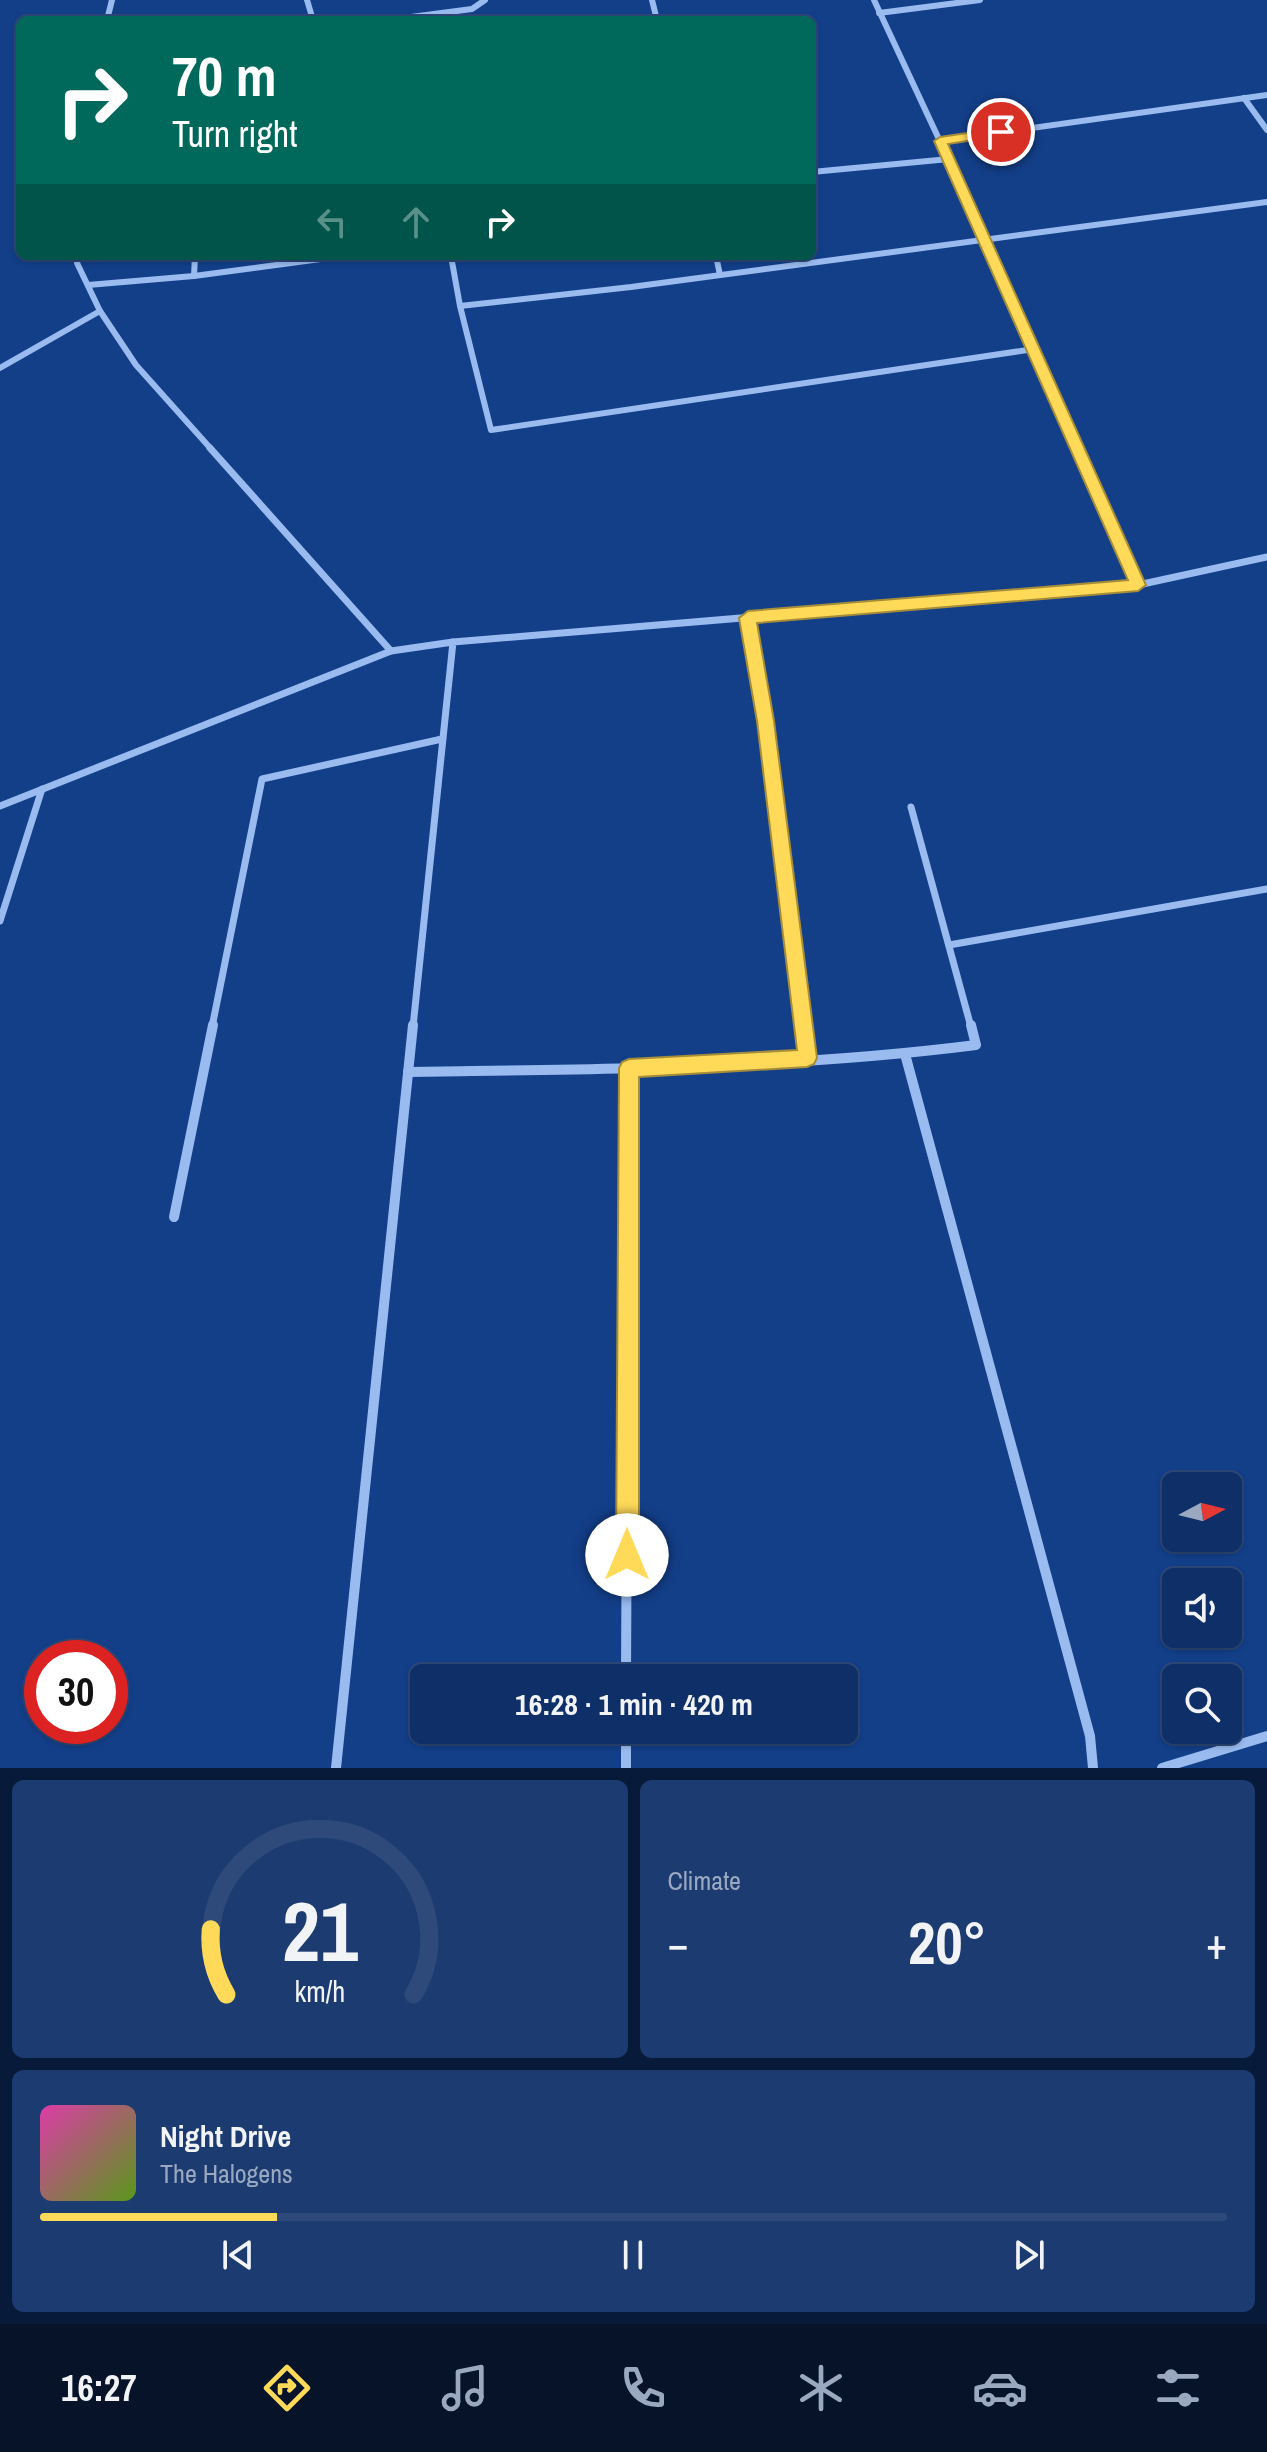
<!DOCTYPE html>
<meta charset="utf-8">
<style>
body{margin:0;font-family:"Archivo Narrow",sans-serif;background:#1c3b70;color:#f1f3f6;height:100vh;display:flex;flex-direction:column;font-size:30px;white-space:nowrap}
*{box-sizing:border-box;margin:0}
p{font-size:26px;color:#9ba9c0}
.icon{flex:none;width:44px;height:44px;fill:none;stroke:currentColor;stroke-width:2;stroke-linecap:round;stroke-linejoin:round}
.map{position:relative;height:1768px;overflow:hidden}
.side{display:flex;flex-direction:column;gap:12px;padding:12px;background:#081a39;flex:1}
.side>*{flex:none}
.guide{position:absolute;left:16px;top:16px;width:800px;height:244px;border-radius:12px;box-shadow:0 2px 6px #0004,0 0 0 2px #2e4a7b;background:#00695c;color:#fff;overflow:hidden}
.needle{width:52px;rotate:83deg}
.controls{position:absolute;left:1162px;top:1472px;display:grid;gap:16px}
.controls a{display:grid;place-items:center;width:80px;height:80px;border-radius:12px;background:#0e2f67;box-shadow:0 2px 6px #0004,0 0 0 2px #2e4a7b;font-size:40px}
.speed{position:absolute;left:24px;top:1640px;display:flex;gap:16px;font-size:40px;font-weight:700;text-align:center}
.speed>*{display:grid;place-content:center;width:104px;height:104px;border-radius:50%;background:#0e2f67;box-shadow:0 2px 6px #0004,0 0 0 2px #2e4a7b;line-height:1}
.speed .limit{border:12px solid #d22;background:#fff;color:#111}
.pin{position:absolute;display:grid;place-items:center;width:68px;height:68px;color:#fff;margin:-34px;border:4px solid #fff;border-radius:50%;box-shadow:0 2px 8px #0007}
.me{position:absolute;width:88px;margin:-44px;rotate:0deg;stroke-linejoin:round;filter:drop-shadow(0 0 6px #0008)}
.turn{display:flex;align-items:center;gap:28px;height:168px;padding:0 24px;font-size:36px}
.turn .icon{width:104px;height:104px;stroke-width:2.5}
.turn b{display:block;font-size:56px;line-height:68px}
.lanes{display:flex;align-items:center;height:76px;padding:0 24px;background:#0003;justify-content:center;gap:40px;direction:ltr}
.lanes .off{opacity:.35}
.big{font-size:60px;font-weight:700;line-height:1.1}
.side .card{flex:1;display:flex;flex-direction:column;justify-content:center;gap:12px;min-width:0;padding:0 28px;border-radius:12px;background:#1c3b70}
.side .dial{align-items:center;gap:0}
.dial svg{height:208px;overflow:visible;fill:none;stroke:#2e4a7b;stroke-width:7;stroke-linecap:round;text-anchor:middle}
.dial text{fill:#f1f3f6;stroke:none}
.song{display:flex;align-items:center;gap:24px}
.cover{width:96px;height:96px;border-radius:12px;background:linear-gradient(135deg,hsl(320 70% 55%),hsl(90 70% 35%))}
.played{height:8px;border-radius:4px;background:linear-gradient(90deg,#ffd958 20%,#2e4a7b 20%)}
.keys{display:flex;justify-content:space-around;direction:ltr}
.heat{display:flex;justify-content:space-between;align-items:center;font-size:44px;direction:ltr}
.side .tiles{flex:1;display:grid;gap:12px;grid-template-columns:1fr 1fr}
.card:last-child{grid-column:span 2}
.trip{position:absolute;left:410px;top:1664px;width:448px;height:80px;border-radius:12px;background:#0e2f67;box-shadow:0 2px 6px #0004,0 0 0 2px #2e4a7b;font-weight:700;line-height:80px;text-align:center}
.tabs{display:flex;height:128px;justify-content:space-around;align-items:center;background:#061329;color:#9ba9c0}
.tabs .icon{width:56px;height:56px}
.tabs .current{color:#ffd958}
.tabs b{font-size:36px;color:#f1f3f6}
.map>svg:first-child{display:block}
</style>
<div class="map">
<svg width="1267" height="1768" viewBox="0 0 1267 1768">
<rect width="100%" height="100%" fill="#133f89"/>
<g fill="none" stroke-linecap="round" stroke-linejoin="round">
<!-- street-far2 -->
<g stroke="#99bbf0" stroke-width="6">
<polyline points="307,0 313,20"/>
<polyline points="652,0 657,20"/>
<polyline points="874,0 986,240 1078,450"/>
<polyline points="879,13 980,0"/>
<polyline points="107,20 112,0"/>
<polyline points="411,20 411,17 472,9 485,0"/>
<polyline points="1244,98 1267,130"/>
<polyline points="940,141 1267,95"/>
<polyline points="812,172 949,159"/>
<polyline points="79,256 77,263 100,311 136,365 212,450"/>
<polyline points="451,256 460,306 631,287 1267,202"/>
<polyline points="716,256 720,275"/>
<polyline points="194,276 195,256"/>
<polyline points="88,285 194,276 343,256"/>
<polyline points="460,306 491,430 1034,349"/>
<polyline points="0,368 100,311"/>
</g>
<!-- street-far1 -->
<g stroke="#99bbf0" stroke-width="7">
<polyline points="210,448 391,651"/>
<polyline points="1078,448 1138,585"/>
<polyline points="748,618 765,721 803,1027"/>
<polyline points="0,806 391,651 453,642"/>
<polyline points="911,807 971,1027"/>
<polyline points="0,921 42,789"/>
<polyline points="949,945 1267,889"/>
<polyline points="212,1027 262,779 442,739"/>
<polyline points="413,1027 453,642 1138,585 1267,557"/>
</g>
<!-- street -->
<g stroke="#99bbf0" stroke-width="10">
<polyline points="803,1025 807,1058"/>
<polyline points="905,1054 1090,1736 1093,1768"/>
<path d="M408,1072C597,1069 788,1069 976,1045L971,1025"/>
<polyline points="174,1217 213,1025"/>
<polyline points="626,1678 629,1068"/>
<polyline points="626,1730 626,1768"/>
<polyline points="336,1768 413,1025"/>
<polyline points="1162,1768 1267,1736"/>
</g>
</g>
<!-- route -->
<polygon fill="#ffd958" stroke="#a68d39" stroke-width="2" points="1001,128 1007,132 1005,135 948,144 1146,585 1138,591 757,623 774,721 817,1058 814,1064 807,1067 639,1077 639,1555 635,1563 627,1567 619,1563 616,1555 619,1068 622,1062 629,1059 797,1050 757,721 739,618 748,611 1128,580 934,141 940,137"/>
</svg>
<div class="controls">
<a><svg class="needle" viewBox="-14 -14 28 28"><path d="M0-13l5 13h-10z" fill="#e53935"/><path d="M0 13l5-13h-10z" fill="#9ba9c0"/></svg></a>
<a><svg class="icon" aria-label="sound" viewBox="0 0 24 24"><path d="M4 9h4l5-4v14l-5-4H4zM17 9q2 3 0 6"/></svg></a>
<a><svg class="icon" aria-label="search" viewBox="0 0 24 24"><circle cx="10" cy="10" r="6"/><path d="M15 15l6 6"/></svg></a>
</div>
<div class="speed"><div class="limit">30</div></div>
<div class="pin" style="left:1001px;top:132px;background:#d93025"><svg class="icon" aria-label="arrive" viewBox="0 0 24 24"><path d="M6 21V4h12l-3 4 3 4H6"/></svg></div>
<svg class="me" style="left:627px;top:1555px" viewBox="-20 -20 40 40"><circle r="19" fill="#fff"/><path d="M0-13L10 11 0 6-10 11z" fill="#ffd958"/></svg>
<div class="trip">16:28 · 1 min · 420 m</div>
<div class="guide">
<div class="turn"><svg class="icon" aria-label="right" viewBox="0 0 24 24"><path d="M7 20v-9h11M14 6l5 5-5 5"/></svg><div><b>70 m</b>Turn right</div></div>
<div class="lanes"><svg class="icon off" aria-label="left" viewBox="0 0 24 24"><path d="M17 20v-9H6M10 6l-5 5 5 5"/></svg><svg class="icon off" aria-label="ahead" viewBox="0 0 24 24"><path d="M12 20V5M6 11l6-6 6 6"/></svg><svg class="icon" aria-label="right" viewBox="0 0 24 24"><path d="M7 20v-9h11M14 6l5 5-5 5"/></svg></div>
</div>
</div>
<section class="side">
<div class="tiles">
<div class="card dial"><svg viewBox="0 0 100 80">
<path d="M14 69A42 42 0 1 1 86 69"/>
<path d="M14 69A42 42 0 0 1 8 44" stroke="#ffd958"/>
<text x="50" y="56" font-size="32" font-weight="700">21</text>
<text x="50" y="72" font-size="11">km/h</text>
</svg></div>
<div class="card"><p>Climate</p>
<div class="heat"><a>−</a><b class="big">20°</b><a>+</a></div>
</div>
<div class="card">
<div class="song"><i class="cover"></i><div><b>Night Drive</b><p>The Halogens</p></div></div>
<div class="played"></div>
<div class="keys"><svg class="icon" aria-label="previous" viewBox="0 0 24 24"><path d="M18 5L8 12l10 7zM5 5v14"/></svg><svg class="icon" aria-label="pause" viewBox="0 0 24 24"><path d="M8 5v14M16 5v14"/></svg><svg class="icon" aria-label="next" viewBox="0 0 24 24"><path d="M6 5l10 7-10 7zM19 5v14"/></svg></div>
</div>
</div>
</section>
<nav class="tabs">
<b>16:27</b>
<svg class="icon current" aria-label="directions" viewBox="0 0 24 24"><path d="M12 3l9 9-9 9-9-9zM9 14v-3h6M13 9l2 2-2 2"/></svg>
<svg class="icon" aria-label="music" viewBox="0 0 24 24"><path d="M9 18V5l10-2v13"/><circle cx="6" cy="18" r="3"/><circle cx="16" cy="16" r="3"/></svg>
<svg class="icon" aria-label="phone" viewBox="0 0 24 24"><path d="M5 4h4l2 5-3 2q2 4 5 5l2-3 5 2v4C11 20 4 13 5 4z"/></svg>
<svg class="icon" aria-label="climate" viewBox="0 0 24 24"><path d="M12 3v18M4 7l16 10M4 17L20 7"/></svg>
<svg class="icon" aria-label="car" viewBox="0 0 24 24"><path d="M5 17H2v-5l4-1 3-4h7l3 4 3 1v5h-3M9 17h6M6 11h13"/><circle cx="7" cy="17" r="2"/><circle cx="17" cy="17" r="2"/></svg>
<svg class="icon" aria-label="filters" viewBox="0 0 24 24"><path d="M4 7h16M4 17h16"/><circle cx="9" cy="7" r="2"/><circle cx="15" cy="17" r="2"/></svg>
</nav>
